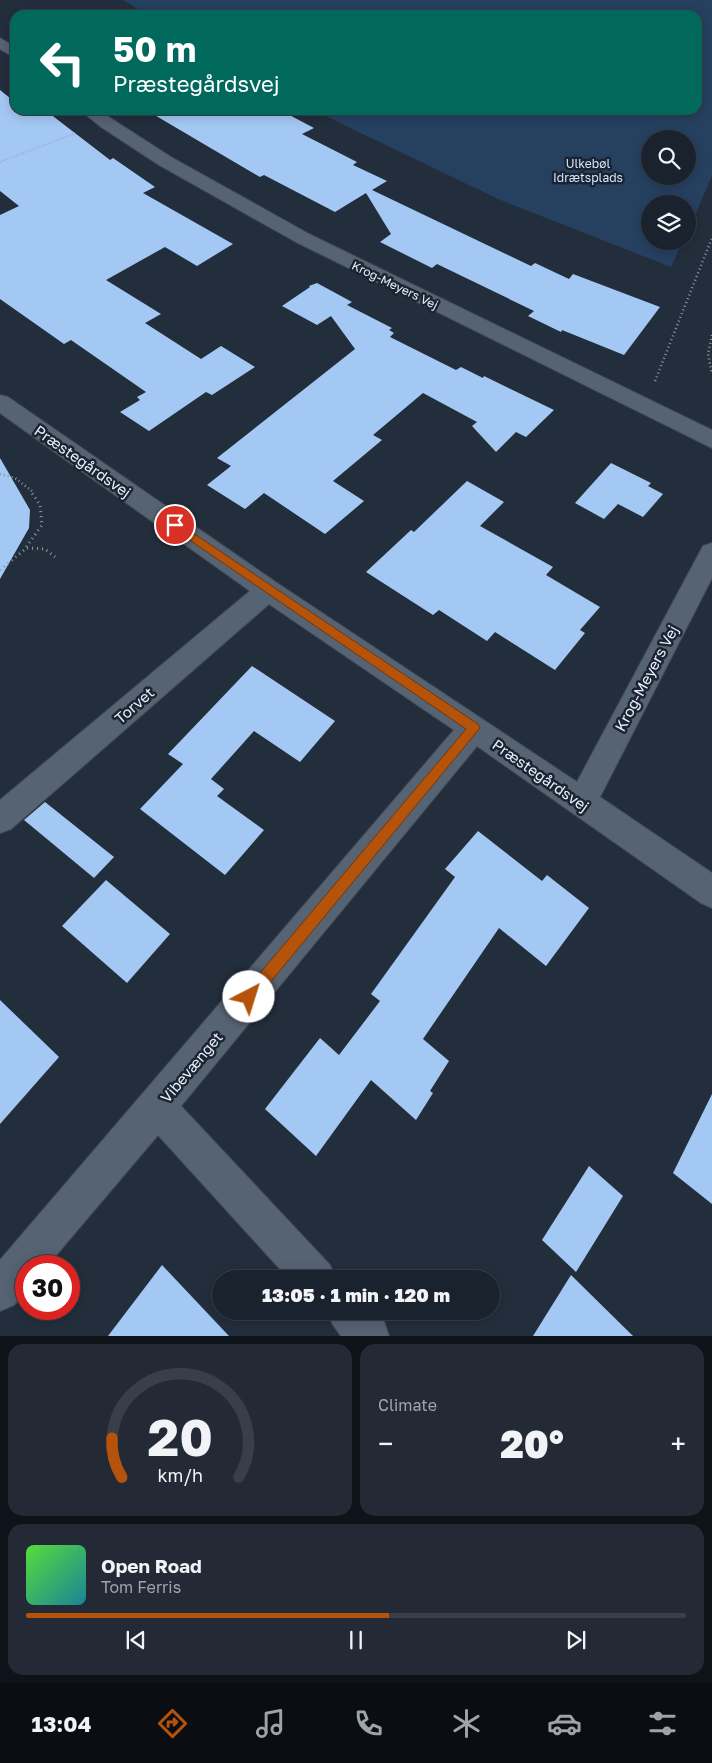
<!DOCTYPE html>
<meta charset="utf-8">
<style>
body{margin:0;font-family:"Golos Text",sans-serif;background:#232a35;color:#f1f3f6;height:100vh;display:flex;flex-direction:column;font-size:19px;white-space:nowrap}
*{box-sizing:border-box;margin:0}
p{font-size:16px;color:#9fa4aa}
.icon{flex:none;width:28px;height:28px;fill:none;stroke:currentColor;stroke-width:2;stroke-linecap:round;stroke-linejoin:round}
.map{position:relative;height:1336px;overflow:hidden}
.sheet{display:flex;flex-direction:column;gap:8px;padding:8px;background:#0e1319;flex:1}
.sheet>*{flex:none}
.guide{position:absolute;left:10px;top:10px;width:692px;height:105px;border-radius:15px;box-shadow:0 2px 12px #0003,0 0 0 1px #383f49;background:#00695c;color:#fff;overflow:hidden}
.controls{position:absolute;left:641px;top:130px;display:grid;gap:10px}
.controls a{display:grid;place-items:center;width:55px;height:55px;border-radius:50%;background:#1a222d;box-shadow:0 2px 12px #0003,0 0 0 1px #383f49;font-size:25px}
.speed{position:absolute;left:15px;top:1255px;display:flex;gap:10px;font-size:25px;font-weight:700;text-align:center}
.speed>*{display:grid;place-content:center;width:65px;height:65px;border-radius:50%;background:#1a222d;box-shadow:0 2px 12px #0003,0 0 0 1px #383f49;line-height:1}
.speed .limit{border:8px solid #d22;background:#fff;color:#111}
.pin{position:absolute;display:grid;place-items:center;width:42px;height:42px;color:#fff;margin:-21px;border:2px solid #fff;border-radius:50%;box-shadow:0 1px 5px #0007}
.me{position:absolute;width:55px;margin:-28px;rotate:40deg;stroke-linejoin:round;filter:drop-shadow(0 0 4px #0008)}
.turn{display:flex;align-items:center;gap:18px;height:105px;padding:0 20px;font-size:22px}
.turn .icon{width:65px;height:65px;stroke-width:2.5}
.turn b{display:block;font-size:35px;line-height:42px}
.big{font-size:38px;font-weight:800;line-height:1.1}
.sheet .tile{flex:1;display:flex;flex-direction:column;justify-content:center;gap:8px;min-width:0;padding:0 18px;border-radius:15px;background:#232a35}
.sheet .dial{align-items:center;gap:0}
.dial svg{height:130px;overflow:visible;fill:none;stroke:#383f49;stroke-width:7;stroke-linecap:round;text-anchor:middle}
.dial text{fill:#f1f3f6;stroke:none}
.song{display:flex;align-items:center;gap:15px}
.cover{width:60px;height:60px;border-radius:8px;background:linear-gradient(135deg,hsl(110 70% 55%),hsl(190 70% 35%))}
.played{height:5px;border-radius:2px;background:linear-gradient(90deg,#b45309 55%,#383f49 55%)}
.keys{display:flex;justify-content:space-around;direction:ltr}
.heat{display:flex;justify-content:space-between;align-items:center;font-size:28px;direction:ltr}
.sheet .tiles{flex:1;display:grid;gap:8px;grid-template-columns:1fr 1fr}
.tile:last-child{grid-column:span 2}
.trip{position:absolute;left:212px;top:1270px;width:288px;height:50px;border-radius:25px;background:#1a222d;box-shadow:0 2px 12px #0003,0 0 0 1px #383f49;font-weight:800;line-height:50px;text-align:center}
.tabs{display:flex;height:80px;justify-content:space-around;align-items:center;background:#0a0e12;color:#9fa4aa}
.tabs .icon{width:35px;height:35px}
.tabs .selected{color:#b45309}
.tabs b{font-size:22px;color:#f1f3f6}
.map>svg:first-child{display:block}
</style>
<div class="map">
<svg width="712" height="1336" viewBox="0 0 712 1336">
<rect width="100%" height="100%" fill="#232e3c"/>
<!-- green -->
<path fill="#264060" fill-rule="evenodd" d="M123,0H712V176L688,231V204H650V241H683L671,267L498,199L313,110H698V15H148ZM650,139H688V176H650Z"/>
<!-- building -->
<g fill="#a4c8f4">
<polygon points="0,90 15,102 15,110 45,110 110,160 113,158 155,187 143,193 233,244 197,266 165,247 106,280 161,314 145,323 201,359 221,346 255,367 212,395 206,392 149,431 120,412 140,400 137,397 146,392 71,340 64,344 0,299 0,215 19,206 0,191"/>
<polygon points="146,110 242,110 253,116 266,110 280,110 314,128 302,134 357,162 353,165 387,181 372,190 531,266 535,263 569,279 573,274 660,307 624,355 562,330 561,332 528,316 534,311 437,264 432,268 380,242 391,234 366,193 335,212 264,175 260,177"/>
<polygon points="317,283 352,302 347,305 392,328 389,330 394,333 390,337 456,370 461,367 483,378 484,376 554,410 526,437 516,432 496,452 472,426 477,422 423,393 373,435 382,440 333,481 364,501 325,534 264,493 245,509 207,485 231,466 217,458 355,349 331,316 317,325 282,306 310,287 309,286"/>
<polygon points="0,458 30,510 29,528 0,579"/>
<polygon points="611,463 651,483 648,486 663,494 643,517 618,504 604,519 575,503"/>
<polygon points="467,481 504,502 480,526 553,567 546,575 600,607 580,630 585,633 555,670 495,632 487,641 439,610 433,615 366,572 411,530 414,532"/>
<polygon points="252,666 335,721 300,762 254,731 211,779 224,789 217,796 264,830 225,875 140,809 183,764 168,754"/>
<polygon points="45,802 114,857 94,878 24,820"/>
<polygon points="478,831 542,881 547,875 589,908 546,966 499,928 423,1039 449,1061 430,1091 433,1093 416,1120 371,1080 316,1156 265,1109 320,1038 339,1055 380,1001 371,994 455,877 445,869"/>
<polygon points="106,880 170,934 127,983 62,926"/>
<polygon points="0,1000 59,1057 0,1124"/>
<polygon points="712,1094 712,1204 673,1173"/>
<polygon points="589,1166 623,1196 576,1272 542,1240"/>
<polygon points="162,1265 229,1336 108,1336"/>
<polygon points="571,1275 633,1336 533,1336"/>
</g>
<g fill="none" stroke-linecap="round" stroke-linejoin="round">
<!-- minor casing -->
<g stroke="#414a57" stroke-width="2">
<g id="minor">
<polygon points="0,38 15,47 15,58 0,49"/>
<polygon points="80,110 98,110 171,157 309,234 712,430 712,448 296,242 159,165 101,127"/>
<polygon points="0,395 8,397 277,583 577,782 703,546 712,543 712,578 600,797 712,873 712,908 701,903 477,746 181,1106 330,1265 336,1279 289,1279 158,1135 47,1266 26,1266 26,1291 14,1305 0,1311 0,1260 454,730 269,604 11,829 0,833 0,800 250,591 0,413"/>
<polygon points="327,1311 374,1311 384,1321 389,1336 341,1336 333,1325"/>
</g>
</g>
<!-- path-far2 -->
<polyline stroke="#8f98a4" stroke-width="2" stroke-dasharray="0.5 2" stroke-linecap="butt" points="0,162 76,133"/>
<!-- path-far1 -->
<g stroke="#8f98a4" stroke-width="2.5" stroke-dasharray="1 3" stroke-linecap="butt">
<polyline points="712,335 708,354 712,374"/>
<polyline points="655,381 712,238"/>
<polyline points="0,474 15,478 32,491"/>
</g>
<!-- path -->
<g stroke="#8f98a4" stroke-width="3" stroke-dasharray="1 4" stroke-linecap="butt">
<polyline points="27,548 45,549 55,557"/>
<polyline points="0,570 24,550 42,525 40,505 30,490"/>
</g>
<!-- minor -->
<use href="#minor" fill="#566373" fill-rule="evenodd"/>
</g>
<!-- route -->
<polygon fill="#b45309" stroke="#753606" points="175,521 478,724 480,728 254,1002 249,1004 244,1002 242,997 244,992 466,729 172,528 170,525"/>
<g text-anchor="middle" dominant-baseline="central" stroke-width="5" stroke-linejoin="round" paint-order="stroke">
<!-- far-park labels -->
<g font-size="12" fill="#d1e5ff" stroke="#1a2432">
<text x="588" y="163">Ulkebøl<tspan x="588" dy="14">Idrætsplads</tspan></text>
</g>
<!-- far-street labels -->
<g font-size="12" fill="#e9f0fa" stroke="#1a2432">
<text transform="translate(395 285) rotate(26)">Krog-Meyers Vej</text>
</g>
<!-- street labels -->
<g font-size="15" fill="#e9f0fa" stroke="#1a2432">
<text transform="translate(83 461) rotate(35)">Præstegårdsvej</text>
<text transform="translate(646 678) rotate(-62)">Krog-Meyers Vej</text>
<text transform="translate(134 705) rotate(-41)">Torvet</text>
<text transform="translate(541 775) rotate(35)">Præstegårdsvej</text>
<text transform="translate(191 1067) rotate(-50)">Vibevænget</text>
</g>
</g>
</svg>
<div class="controls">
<a><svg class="icon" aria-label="search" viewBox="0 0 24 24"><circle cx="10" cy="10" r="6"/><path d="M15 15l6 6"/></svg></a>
<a><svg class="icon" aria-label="layers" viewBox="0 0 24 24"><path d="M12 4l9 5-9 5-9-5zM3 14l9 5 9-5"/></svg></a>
</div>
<div class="speed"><div class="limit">30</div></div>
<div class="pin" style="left:175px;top:525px;background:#d93025"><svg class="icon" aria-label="arrive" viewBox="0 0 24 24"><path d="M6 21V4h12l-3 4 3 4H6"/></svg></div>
<svg class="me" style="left:249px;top:997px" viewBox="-20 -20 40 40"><circle r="19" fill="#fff"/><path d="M0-13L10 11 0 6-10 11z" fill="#b45309"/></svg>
<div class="trip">13:05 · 1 min · 120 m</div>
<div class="guide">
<div class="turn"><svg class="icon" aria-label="left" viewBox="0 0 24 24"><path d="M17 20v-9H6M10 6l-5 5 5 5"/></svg><div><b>50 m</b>Præstegårdsvej</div></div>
</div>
</div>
<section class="sheet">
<div class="tiles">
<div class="tile dial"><svg viewBox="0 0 100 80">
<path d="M14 69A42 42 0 1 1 86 69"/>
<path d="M14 69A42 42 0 0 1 8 45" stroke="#b45309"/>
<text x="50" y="56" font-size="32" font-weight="700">20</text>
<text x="50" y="72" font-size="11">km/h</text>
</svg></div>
<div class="tile"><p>Climate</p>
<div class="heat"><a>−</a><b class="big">20°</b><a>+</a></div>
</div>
<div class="tile">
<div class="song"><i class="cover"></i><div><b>Open Road</b><p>Tom Ferris</p></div></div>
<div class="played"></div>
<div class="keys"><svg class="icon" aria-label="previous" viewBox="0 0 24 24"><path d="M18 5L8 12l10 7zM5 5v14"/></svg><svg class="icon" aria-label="pause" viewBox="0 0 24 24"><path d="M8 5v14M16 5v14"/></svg><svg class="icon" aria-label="next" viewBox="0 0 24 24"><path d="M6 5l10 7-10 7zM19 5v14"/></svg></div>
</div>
</div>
</section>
<nav class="tabs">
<b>13:04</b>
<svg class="icon selected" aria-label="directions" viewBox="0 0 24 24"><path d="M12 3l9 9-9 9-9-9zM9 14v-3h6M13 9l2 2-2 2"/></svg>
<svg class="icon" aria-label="music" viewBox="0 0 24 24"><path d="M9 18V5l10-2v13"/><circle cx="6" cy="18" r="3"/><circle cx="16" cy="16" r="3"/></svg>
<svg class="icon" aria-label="phone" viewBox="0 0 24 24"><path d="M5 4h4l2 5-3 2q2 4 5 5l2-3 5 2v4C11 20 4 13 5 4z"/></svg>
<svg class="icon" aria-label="climate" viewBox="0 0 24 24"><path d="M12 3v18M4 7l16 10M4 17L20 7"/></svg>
<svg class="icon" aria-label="car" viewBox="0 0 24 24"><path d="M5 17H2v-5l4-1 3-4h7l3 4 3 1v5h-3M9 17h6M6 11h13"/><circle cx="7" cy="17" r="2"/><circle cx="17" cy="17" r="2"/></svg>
<svg class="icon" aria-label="filters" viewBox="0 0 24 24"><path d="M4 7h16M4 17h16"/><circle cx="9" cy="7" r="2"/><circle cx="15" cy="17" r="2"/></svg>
</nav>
